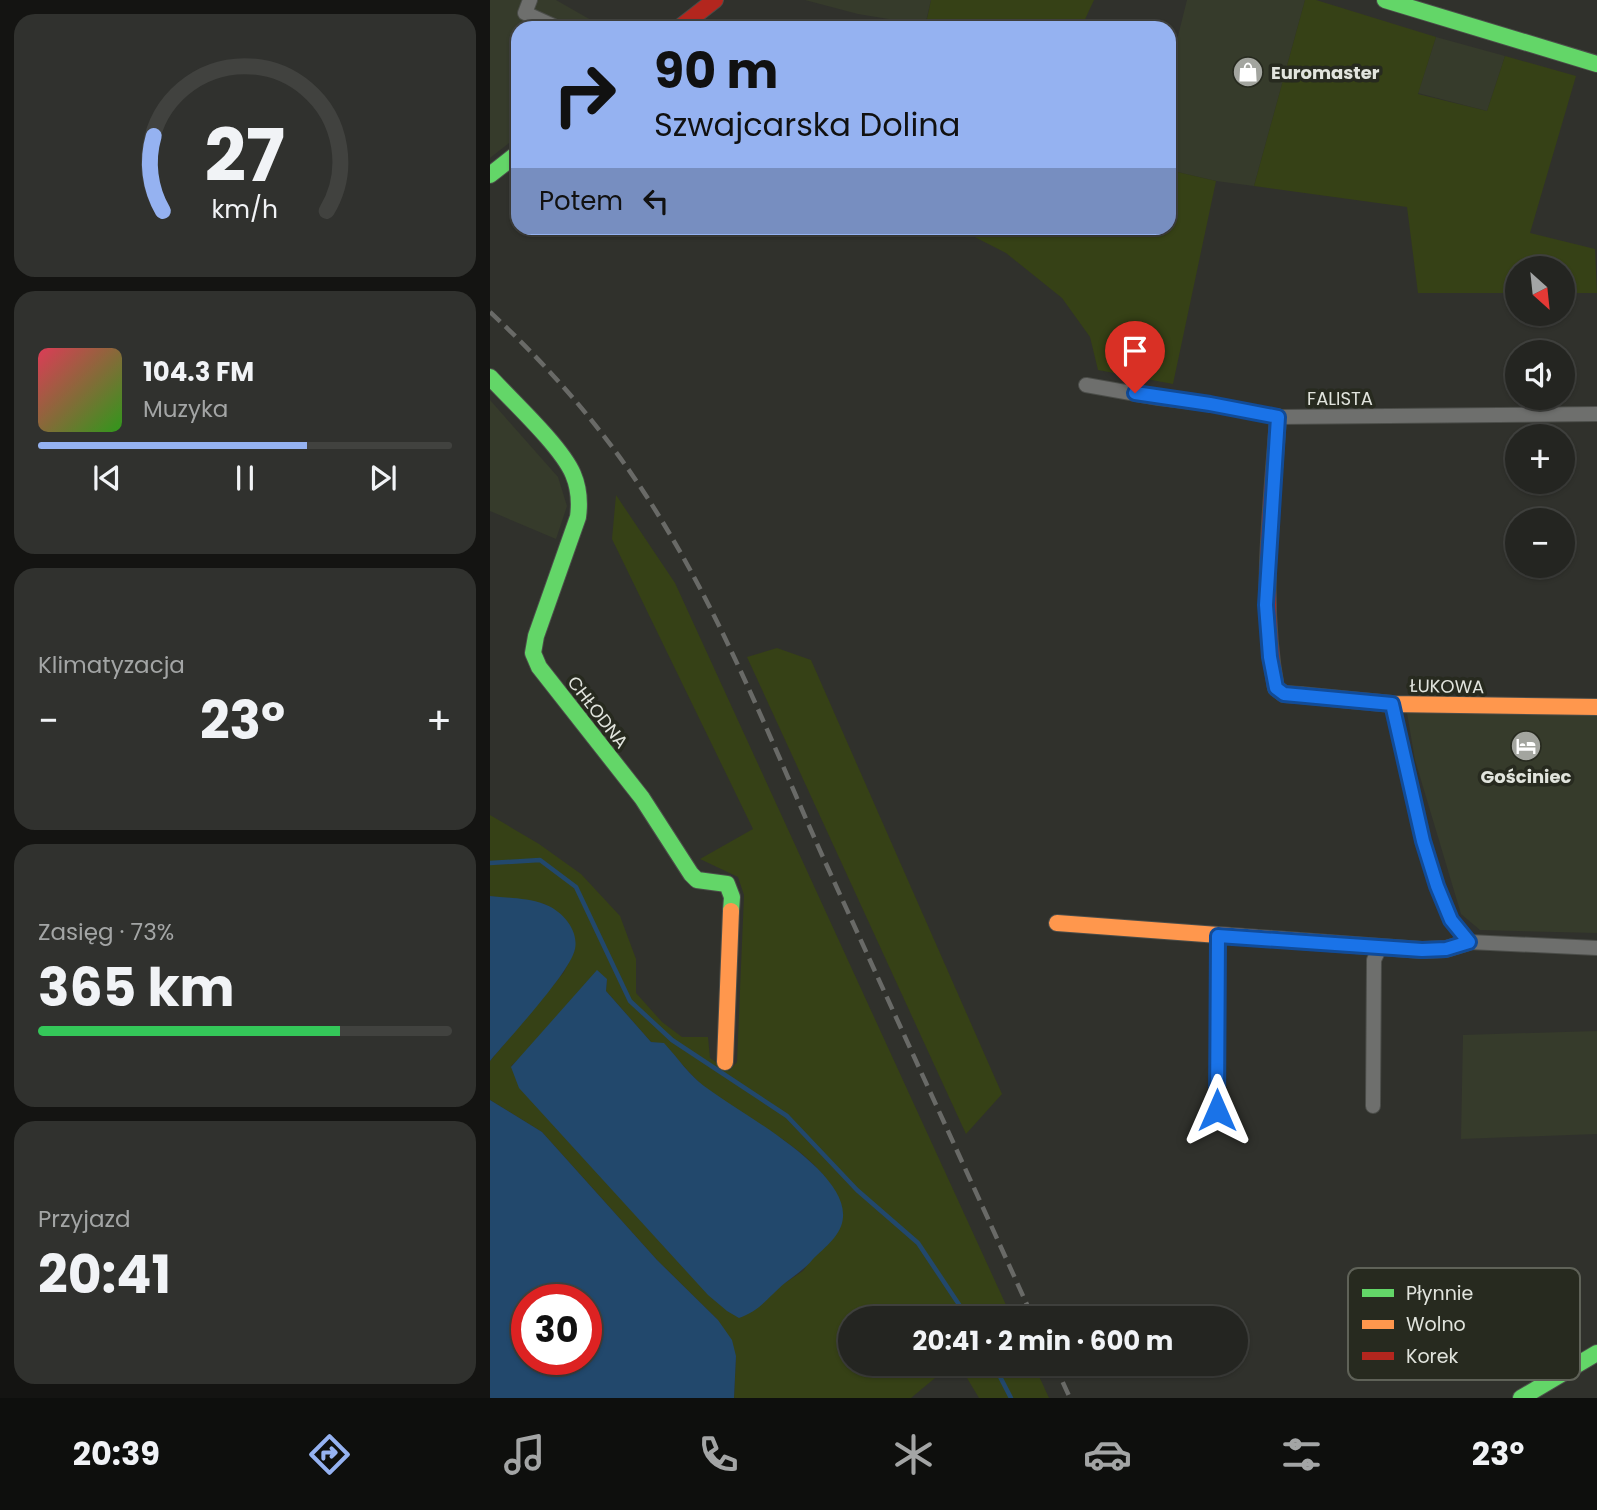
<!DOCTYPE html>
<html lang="pl">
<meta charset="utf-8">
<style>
body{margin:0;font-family:Poppins,sans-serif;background:#30312e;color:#f1f3f6;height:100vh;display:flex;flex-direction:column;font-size:26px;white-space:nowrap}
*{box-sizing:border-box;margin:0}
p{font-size:23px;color:#a3a5a5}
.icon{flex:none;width:38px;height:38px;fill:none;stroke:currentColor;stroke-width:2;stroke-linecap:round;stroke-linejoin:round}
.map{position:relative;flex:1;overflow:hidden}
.drawer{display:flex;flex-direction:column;gap:14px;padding:14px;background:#141412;width:490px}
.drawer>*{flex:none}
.top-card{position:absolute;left:21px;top:21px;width:665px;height:214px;border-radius:21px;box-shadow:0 2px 5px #0004,0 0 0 2px #41423f;background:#95b2f1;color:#111;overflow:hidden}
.needle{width:46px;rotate:153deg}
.buttons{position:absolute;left:1015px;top:256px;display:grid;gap:14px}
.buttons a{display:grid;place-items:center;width:70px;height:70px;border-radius:50%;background:#242521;box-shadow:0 2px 5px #0004,0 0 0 2px #41423f;font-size:35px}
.speed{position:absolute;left:21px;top:1284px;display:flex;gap:14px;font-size:35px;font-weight:700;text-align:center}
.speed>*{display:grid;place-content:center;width:91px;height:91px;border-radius:50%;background:#242521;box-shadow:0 2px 5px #0004,0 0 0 2px #41423f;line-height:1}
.speed .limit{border:10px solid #d22;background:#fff;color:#111}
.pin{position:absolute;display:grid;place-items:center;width:60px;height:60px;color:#fff;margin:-72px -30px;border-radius:50% 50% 50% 0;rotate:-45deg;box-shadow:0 0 7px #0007}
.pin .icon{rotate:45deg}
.me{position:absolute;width:77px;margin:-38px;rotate:0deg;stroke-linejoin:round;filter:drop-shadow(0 0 5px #0008)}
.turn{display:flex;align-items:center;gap:24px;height:147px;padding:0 28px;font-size:32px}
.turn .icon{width:91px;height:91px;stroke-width:2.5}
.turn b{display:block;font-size:49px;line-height:60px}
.then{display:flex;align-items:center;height:66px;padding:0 28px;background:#0003;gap:14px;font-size:26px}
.big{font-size:52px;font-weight:700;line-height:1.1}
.drawer .card{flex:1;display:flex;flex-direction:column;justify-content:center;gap:10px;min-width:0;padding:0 24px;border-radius:21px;background:#30312e}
.drawer .dial{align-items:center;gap:0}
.dial svg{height:182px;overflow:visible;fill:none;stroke:#41423f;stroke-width:7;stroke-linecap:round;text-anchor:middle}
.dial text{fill:#f1f3f6;stroke:none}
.song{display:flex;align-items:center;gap:21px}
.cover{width:84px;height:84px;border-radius:10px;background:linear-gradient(135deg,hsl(350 70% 55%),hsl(110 70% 35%))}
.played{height:7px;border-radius:4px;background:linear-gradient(90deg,#95b2f1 65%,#41423f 65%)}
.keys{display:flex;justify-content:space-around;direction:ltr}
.heat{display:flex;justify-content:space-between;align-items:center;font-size:38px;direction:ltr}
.charge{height:10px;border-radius:5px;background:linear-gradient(90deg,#34c759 73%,#41423f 0)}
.trip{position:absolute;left:348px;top:1306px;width:410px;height:70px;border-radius:35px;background:#242521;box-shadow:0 2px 5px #0004,0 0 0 2px #41423f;font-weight:700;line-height:70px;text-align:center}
.dock{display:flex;height:112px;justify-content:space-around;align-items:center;background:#0e0f0d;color:#a3a5a5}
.dock .icon{width:49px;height:49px}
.dock .current{color:#95b2f1}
.dock b{font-size:32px;color:#f1f3f6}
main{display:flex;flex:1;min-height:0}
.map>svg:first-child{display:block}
</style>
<main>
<section class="drawer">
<div class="card dial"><svg viewBox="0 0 100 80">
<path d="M14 69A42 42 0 1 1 86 69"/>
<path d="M14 69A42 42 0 0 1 10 36" stroke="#95b2f1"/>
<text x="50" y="56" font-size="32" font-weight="700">27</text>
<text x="50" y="72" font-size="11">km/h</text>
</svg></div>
<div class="card">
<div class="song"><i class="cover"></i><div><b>104.3 FM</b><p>Muzyka</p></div></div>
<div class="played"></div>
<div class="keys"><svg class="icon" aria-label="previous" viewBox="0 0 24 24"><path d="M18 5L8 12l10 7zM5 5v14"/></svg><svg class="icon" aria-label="pause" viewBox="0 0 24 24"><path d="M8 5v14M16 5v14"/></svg><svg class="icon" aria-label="next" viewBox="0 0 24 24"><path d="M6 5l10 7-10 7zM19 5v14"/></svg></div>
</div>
<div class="card"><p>Klimatyzacja</p>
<div class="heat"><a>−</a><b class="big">23°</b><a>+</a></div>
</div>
<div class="card"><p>Zasięg · 73%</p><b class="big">365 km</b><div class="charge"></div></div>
<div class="card"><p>Przyjazd</p><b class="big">20:41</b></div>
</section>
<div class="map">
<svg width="1107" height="1398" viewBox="0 0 1107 1398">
<rect width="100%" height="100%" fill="#30312c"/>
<!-- built -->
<g fill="#363b2b">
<polygon points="0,0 66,0 115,28 28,28 28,136 0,158"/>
<polygon points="315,0 441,0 435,25 368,14"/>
<polygon points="697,0 815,0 764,186 726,181 679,170 679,72"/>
<polygon points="946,37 1015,56 997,111 928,93"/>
<polygon points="0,400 68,477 77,506 66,539 0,511"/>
<polygon points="917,713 1107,715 1107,933 990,930 971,914 925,760"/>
<polygon points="1107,1031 1107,1134 971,1139 973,1035"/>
</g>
<!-- green -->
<g fill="#364116" fill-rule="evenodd">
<polygon points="441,0 604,0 591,28 435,28"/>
<polygon points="815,0 826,0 946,37 928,94 997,111 1015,56 1086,76 1040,233 1105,249 1107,293 1073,293 1073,268 1027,268 1027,293 928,293 917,207 764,186"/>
<polygon points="679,170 726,181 683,384 608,370 600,337 572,298 516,253 467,228 679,228"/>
<path d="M126,495L185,583L522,1318H360V1363H463L421,1398H244L246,1356L228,1320L167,1260L52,1132L0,1100V1061L74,972L85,949L55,904L0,896V815L49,844L91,874L130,916L146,959V993L172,1022L192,1037H218L220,1058L239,1071L247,1062L254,895L248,877L210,859L263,829L122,539ZM117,979L116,991L161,1042L174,1044C186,1057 198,1072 211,1084C255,1124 340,1150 353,1215L313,1271L295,1283L21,1066Z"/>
<polygon points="287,648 321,660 512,1094 476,1134 257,657"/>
<polygon points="468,1363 543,1363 559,1398 489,1398"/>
</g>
<!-- water -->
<g fill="#22486c" fill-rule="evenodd">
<path d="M0,896C18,898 37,898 54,904C71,910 89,929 85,949C80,973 18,1039 0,1061Z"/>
<path d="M107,970L117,979L116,991L161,1042L174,1043C187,1057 199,1075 214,1086C248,1112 357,1169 353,1217C352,1235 335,1247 323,1259C315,1269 305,1275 295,1283C278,1297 271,1310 249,1318L237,1311L218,1295L29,1088L21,1067Z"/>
<path d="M0,1100L52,1132L167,1260L228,1320L242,1340L246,1356L244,1398H0ZM37,1300H96V1360H37Z"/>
</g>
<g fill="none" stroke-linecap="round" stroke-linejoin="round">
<!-- stream -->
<g stroke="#22486c" stroke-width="4.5">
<polyline points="0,863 50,860 86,887 140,1001 182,1040 297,1116 367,1190 428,1243 478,1318"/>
<polyline points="503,1363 521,1398"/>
</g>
<!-- street casing -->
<g stroke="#4b4d49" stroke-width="16">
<g id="street">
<polyline points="40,0 35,13 68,28"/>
<polyline points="596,385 669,398 720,404 788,417 1107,414"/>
<polyline points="902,704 933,841 947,886 961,920 979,942 1107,948"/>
<polyline points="883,1106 884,960 890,947"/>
<polyline points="728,1110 728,936"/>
</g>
</g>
<!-- fast casing -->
<g stroke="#4b4d49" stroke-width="18">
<g id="fast">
<polyline points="895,0 1107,64"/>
<polyline points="0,175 28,153"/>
<path d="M0,377C22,401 71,446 83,474C89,488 90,502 88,517L46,636L43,653L49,667L152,798L201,874L207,880L237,884L242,897L241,911"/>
<polyline points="1031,1398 1107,1353"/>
</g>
</g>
<!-- slow casing -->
<g stroke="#4b4d49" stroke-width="18">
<g id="slow">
<polyline points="810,695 902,704 1107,707"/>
<polyline points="567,923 932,950 956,949 979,942"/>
<polyline points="235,1062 241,911"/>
</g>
</g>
<!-- jam casing -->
<g stroke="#4b4d49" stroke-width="18">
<g id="jam">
<polyline points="189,28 225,0"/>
<path d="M788,417C782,507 769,599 786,688L794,694L810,695"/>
</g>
</g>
<!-- street -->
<use href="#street" stroke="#6e6f6d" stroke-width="14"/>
<!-- fast -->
<use href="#fast" stroke="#63d668" stroke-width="16"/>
<!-- slow -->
<use href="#slow" stroke="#ff974d" stroke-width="16"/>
<!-- jam -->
<use href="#jam" stroke="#b3261e" stroke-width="16"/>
<!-- rail -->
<g stroke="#696a67" stroke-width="4.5" stroke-dasharray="14 7" stroke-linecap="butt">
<path d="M0,312C67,374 125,443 172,521C236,626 282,743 332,855C402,1009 473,1163 543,1318"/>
<polyline points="564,1363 580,1398"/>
</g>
</g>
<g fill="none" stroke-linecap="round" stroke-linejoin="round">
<!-- route casing -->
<g stroke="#114b97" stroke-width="18">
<polyline id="route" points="645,393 720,404 788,417 776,605 780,657 786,688 794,694 902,704 933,841 947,886 961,920 979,942 956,949 932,950 728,936 727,1110"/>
</g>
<!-- route -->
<use href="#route" stroke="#1a73e8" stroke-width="12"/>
</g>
<!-- icons -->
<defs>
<g id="shop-disc" transform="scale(1.575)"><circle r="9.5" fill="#a3a59f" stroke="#272a1f"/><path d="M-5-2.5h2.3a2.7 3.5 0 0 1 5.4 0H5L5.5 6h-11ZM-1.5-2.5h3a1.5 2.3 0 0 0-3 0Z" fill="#fff"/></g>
<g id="hotel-disc" transform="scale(1.575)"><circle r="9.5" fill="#a3a59f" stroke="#272a1f"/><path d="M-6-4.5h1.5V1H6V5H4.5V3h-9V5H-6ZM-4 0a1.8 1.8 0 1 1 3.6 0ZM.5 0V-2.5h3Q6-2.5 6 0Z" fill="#fff"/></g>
</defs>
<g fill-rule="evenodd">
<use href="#shop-disc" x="758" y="72"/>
<use href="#hotel-disc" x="1036" y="746"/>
</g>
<g text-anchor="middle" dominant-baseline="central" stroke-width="7" stroke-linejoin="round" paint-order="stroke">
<!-- poi labels -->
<g font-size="18" font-weight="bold" fill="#e1e4dd" stroke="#272a1f" text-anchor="start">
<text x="781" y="72">Euromaster</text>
<text x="1036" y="776" text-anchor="middle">Gościniec</text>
</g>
<!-- street labels -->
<g font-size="18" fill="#e1e4dd" stroke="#272a1f">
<text x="850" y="398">FALISTA</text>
<text transform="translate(957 686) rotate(1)">ŁUKOWA</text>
<text transform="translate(108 712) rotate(52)">CHŁODNA</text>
</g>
</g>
<!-- legend -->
<rect x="858" y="1268" width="232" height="112" rx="10" fill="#272a1f" stroke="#5f6258" stroke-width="2"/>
<rect x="872" y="1289" width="32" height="8" fill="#63d668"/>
<rect x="872" y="1320" width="32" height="9" fill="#ff974d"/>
<rect x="872" y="1352" width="32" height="8" fill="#b3261e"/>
<g font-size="19" fill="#e1e4dd">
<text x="916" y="1300">Płynnie</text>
<text x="916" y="1331">Wolno</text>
<text x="916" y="1363">Korek</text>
</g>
</svg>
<div class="buttons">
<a><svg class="needle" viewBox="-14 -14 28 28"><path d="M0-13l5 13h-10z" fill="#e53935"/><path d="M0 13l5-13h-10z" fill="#a3a5a5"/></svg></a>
<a><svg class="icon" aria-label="sound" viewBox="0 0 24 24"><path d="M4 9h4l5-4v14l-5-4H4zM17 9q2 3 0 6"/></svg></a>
<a>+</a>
<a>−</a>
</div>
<div class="speed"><div class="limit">30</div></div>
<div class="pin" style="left:645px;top:393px;background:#d93025"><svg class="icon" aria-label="arrive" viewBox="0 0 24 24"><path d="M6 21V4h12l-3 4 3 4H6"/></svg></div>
<svg class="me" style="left:727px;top:1110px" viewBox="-20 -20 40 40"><path d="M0-17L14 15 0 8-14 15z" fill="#1a73e8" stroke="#fff" stroke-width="4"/></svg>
<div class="trip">20:41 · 2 min · 600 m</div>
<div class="top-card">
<div class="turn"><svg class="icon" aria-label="right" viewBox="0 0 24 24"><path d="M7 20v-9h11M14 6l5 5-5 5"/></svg><div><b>90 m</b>Szwajcarska Dolina</div></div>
<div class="then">Potem<svg class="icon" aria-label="left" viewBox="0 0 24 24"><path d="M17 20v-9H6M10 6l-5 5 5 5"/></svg></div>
</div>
</div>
</main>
<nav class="dock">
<b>20:39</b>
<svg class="icon current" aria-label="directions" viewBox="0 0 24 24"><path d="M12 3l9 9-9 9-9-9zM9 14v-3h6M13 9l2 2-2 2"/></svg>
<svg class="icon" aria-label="music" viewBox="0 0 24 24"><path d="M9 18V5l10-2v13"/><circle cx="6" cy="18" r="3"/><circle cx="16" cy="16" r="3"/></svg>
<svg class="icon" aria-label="phone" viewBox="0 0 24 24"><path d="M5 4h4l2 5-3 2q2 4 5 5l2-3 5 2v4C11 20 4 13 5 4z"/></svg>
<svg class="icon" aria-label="climate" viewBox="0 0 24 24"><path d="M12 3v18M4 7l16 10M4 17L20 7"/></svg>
<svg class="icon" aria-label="car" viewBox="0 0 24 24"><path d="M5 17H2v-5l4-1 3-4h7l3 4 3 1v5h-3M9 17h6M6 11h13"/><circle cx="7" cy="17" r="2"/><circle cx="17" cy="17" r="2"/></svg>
<svg class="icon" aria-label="filters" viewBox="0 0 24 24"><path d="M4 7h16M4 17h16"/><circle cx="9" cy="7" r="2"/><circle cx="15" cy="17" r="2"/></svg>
<b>23°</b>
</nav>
